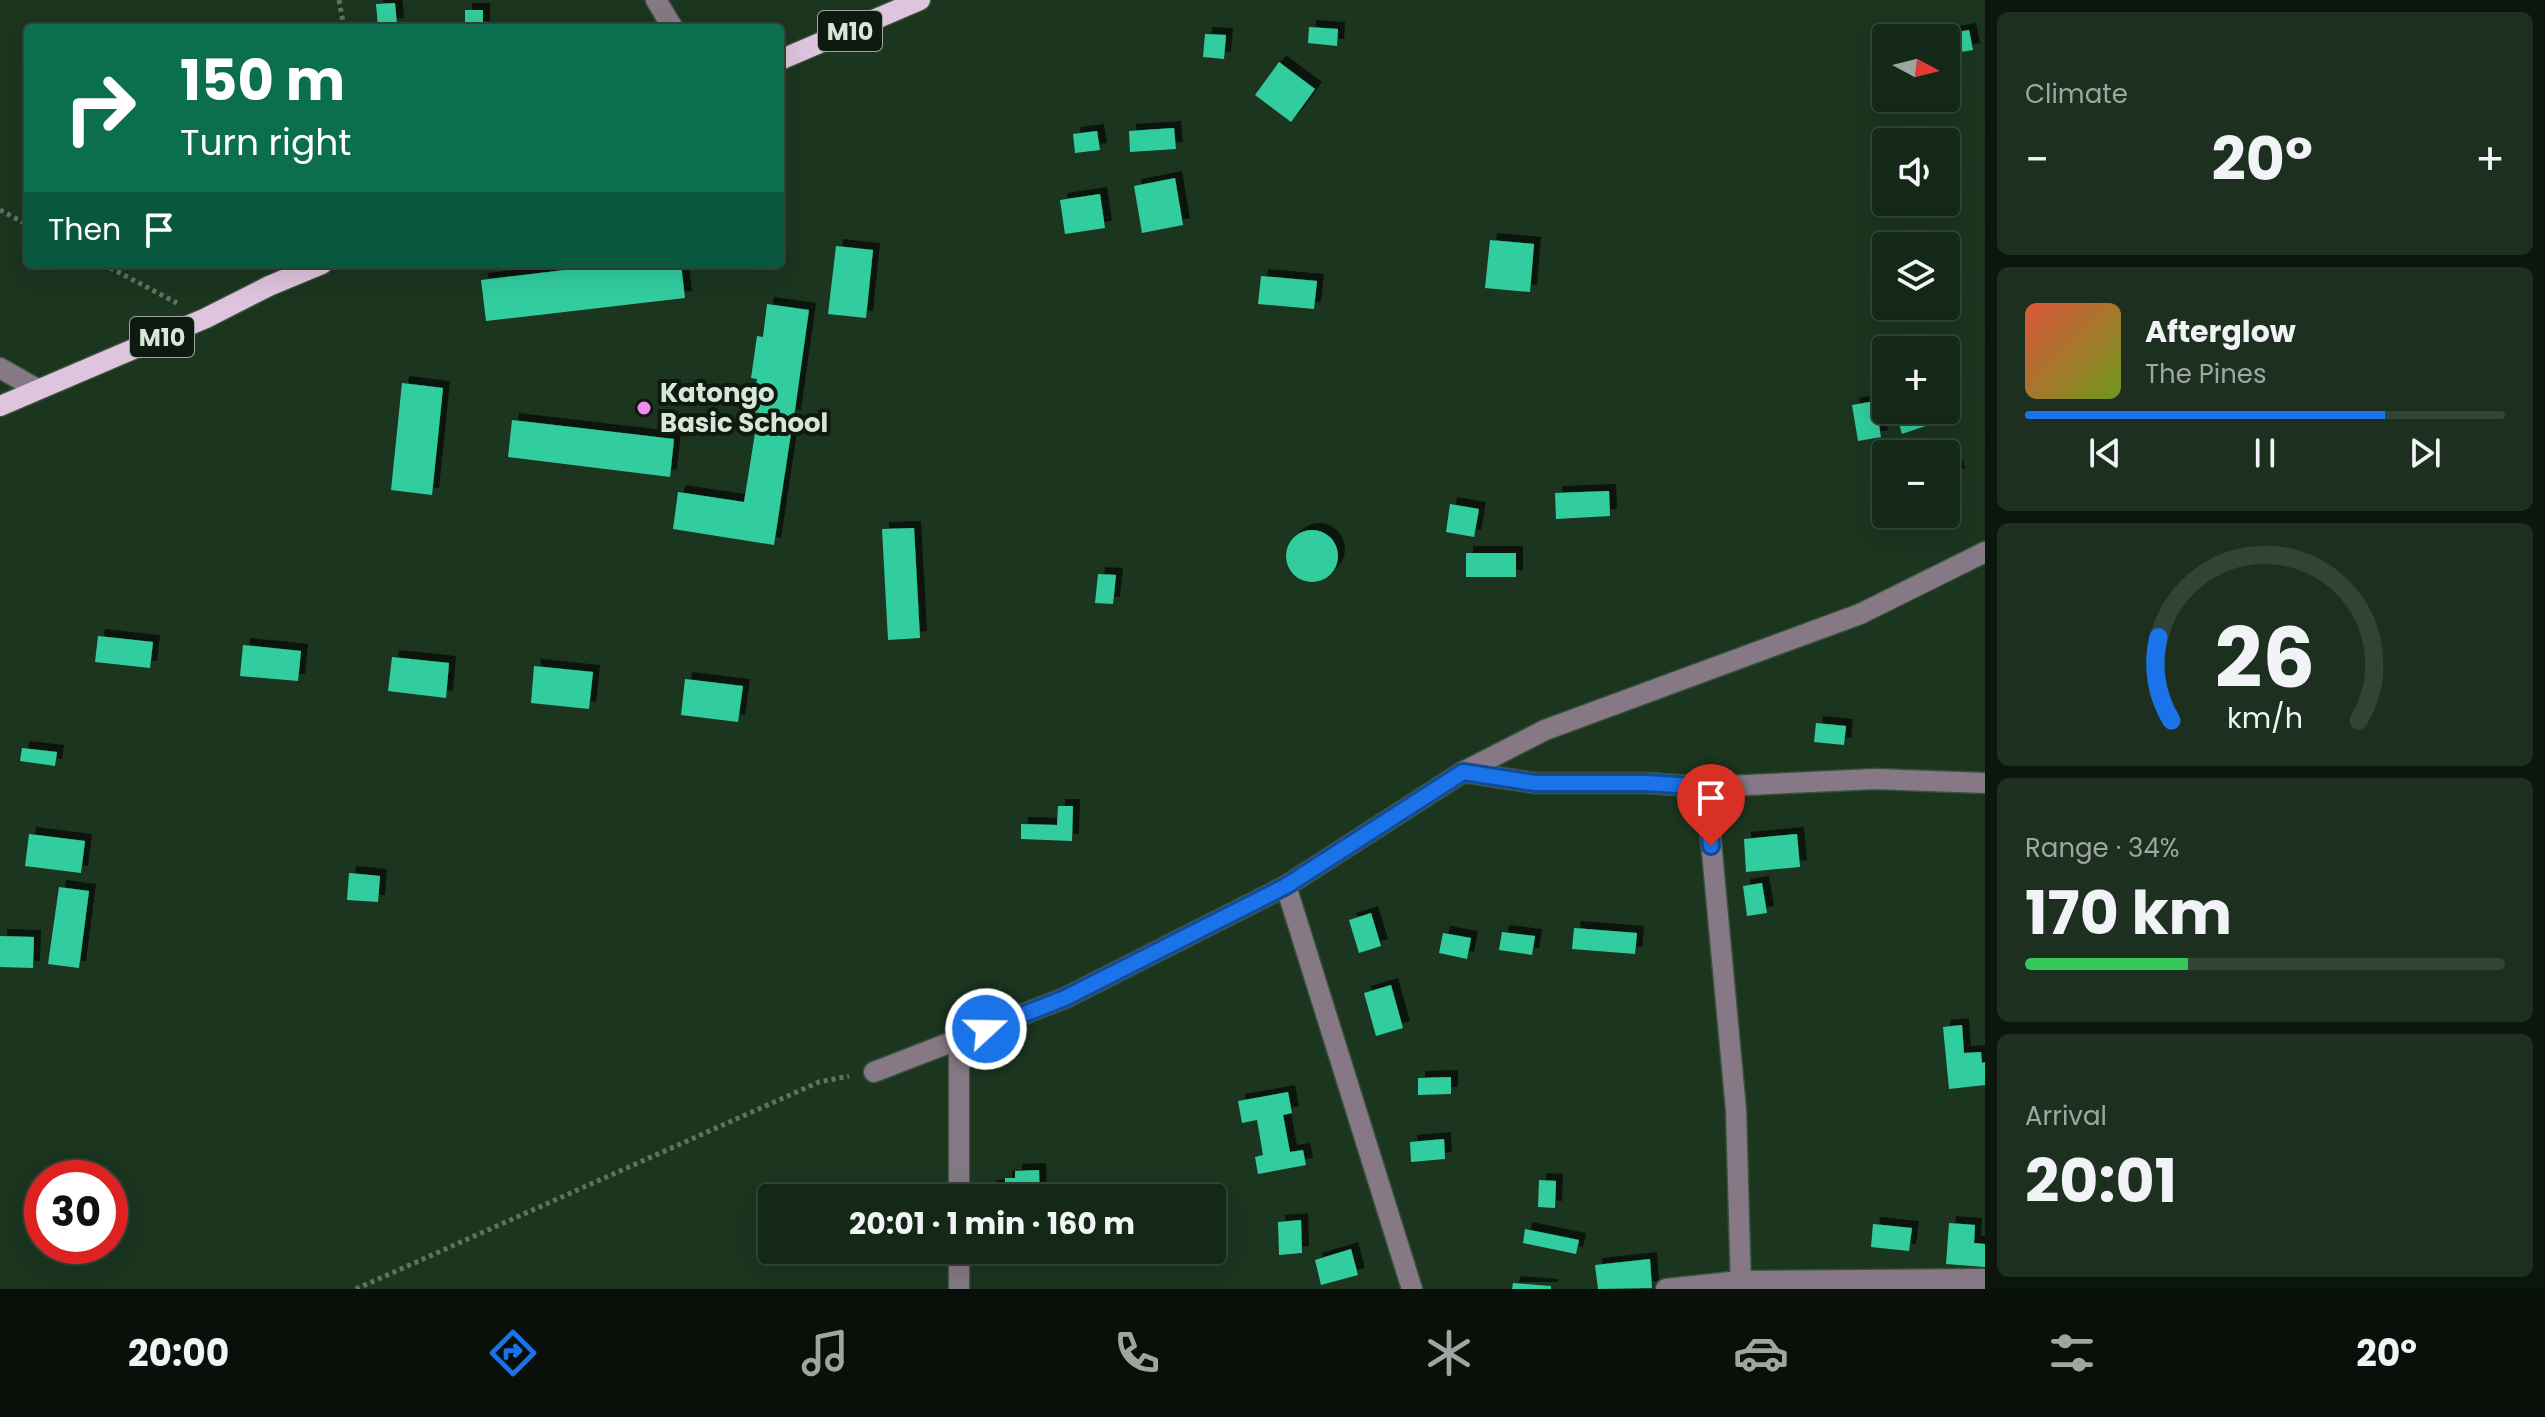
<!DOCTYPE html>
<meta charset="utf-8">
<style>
body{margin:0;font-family:Poppins,sans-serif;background:#1d3020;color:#f1f3f6;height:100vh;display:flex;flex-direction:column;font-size:30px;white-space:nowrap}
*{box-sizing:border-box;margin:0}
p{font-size:26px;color:#9da6a1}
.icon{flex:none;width:44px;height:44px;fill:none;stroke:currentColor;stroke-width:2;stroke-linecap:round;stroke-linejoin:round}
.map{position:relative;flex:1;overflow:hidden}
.side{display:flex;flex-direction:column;gap:12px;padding:12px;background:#0b160d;width:560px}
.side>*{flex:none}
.top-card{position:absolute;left:24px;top:24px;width:760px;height:244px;border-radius:8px;box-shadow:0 8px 32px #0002,0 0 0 2px #334436;background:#0b6e4f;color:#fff;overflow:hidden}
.needle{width:52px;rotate:97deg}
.buttons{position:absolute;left:1872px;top:24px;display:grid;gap:16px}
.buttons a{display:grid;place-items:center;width:88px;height:88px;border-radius:8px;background:#142817;box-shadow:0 8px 32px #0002,0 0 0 2px #334436;font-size:40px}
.speed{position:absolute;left:24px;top:1160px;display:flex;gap:16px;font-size:40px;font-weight:700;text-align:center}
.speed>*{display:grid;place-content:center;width:104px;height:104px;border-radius:50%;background:#142817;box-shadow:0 8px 32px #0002,0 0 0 2px #334436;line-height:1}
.speed .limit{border:12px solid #d22;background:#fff;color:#111}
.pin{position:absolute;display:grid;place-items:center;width:68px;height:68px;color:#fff;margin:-82px -34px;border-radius:50% 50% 50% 0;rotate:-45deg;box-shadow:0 0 8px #0007}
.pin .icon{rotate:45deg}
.me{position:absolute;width:88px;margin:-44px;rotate:69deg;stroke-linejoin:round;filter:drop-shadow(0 0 6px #0008)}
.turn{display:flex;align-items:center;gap:28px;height:168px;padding:0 24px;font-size:36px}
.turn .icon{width:104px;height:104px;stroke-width:2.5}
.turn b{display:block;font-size:56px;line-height:68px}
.then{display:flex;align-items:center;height:76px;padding:0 24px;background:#0003;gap:16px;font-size:30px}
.big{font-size:60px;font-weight:700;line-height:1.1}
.side .tile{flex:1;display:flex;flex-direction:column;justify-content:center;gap:12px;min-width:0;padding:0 28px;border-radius:12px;background:#1d3020}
.side .dial{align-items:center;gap:0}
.dial svg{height:208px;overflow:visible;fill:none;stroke:#334436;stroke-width:7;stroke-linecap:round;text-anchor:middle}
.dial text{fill:#f1f3f6;stroke:none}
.song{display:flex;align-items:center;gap:24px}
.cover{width:96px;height:96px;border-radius:12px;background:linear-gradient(135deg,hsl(10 70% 55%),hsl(80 70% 35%))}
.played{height:8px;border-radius:4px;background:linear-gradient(90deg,#1a73e8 75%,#334436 75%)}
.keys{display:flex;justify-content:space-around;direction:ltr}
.heat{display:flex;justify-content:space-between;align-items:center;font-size:44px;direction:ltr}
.charge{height:12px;border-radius:6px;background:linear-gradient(90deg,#34c759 34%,#334436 0)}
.trip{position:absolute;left:758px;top:1184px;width:468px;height:80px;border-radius:8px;background:#142817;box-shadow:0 8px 32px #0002,0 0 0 2px #334436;font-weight:700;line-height:80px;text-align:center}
.tabs{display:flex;height:128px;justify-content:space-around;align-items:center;background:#081009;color:#9da6a1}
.tabs .icon{width:56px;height:56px}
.tabs .on{color:#1a73e8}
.tabs b{font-size:36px;color:#f1f3f6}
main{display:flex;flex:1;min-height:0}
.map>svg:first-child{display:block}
</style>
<main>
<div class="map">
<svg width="1985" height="1289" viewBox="0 0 1985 1289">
<defs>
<filter id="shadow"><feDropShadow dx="7" dy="-7" stdDeviation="0" flood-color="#0009"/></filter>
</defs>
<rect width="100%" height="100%" fill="#1b351f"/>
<!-- building -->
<g fill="#33cd9f" filter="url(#shadow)">
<polygon points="395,3 397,25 378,27 376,4"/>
<rect x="465" y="10" width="18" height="18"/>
<polygon points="1309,27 1338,29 1337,46 1308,43"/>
<polygon points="1969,30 1973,50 1955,53 1952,33"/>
<polygon points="1205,34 1226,35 1224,59 1203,57"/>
<polygon points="1279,62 1315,89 1291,122 1255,95"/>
<polygon points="1174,128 1176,149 1130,152 1129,131"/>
<polygon points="1097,131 1100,150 1075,153 1073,134"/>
<polygon points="1175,178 1183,225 1142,233 1134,186"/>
<polygon points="1100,194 1105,228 1065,234 1060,200"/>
<polygon points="1490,240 1534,244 1530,292 1485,288"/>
<polygon points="836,246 873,250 866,318 828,314"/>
<polygon points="615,264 681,264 685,298 486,321 481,280"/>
<polygon points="1261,276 1317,281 1314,309 1258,304"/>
<polygon points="767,304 809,310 794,417 752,412 757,379 751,378 757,336 763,337"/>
<polygon points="402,383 443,388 432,495 391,490"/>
<polygon points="1875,401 1881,437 1858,441 1852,405"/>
<polygon points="1895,410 1933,410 1937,422 1902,434"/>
<polygon points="512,420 674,439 670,477 508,457"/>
<polygon points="756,427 791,433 774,545 673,529 678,492 744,502"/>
<polygon points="1950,447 1958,475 1946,479 1946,454 1928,453"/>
<polygon points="1609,491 1610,516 1556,519 1555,493"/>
<polygon points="1450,504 1479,509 1474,537 1446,532"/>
<polygon points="914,528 920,638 888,640 882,529"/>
<circle cx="1312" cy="556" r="26"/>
<rect x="1466" y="553" width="50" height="24"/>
<polygon points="1098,574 1116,575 1113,604 1095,603"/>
<polygon points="98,636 153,642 150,668 95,662"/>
<polygon points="243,645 301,651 298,681 240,676"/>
<polygon points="392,657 449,663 446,698 388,691"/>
<polygon points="534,666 593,672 589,709 531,703"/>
<polygon points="685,679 743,686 738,722 681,715"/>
<polygon points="1816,723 1846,726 1844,745 1814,742"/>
<polygon points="22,748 57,752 55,766 20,761"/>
<polygon points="1058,806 1073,806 1072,841 1021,839 1021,824 1057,825"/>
<polygon points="29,834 85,841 81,873 25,866"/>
<polygon points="1797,834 1800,867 1746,872 1744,839"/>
<polygon points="349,873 380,876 378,902 347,900"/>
<polygon points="1762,883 1767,913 1747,916 1743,886"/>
<polygon points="59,887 89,891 79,968 48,964"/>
<polygon points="1371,913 1381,946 1359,953 1349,920"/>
<polygon points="1574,928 1637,933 1635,954 1572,949"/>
<polygon points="1502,932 1535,936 1532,955 1499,950"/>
<polygon points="1443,933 1471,938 1467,959 1439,953"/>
<polygon points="0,936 34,937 33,968 0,967"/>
<polygon points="1391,985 1403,1028 1376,1036 1364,993"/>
<polygon points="1962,1025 1964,1053 1981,1052 1982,1063 1985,1062 1985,1085 1949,1089 1943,1027"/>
<polygon points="1451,1077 1451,1094 1418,1095 1418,1078"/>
<polygon points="1288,1092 1292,1113 1283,1115 1290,1152 1303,1150 1306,1165 1258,1174 1255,1157 1263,1155 1257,1120 1242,1123 1238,1101"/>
<polygon points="1444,1139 1445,1159 1411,1162 1410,1142"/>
<polygon points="1039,1170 1040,1198 989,1198 989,1187 1005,1186 1005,1178 1015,1178 1015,1171"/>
<polygon points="1539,1180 1556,1181 1555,1208 1538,1207"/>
<polygon points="1301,1220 1302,1253 1279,1255 1278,1222"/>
<polygon points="1949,1223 1975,1225 1974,1243 1985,1244 1985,1267 1946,1264"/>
<polygon points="1873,1224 1912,1228 1909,1251 1871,1247"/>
<polygon points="1525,1229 1579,1240 1576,1254 1523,1243"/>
<polygon points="1351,1249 1358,1275 1321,1285 1315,1260"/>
<polygon points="1650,1259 1652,1288 1598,1289 1595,1265"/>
<polygon points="1513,1283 1551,1286 1551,1289 1512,1289"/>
</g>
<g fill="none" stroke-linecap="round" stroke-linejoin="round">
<!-- minor casing -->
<g stroke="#39513c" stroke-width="23">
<g id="minor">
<polyline points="656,0 673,28"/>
<polyline points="0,368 37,389"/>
<polyline points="1463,772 1535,783 1647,783 1706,787 1875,779 1985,783"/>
<polyline points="1706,787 1736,1110 1741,1289"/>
<polyline points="1286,886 1412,1289"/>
<polyline points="874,1072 1065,998 1286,886 1463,772 1545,730 1860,614 1985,552"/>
<polyline points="959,1198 959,1039"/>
<polyline points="959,1289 959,1250"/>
<polyline points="1666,1289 1740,1281 1985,1279"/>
</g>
</g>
<!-- major casing -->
<g stroke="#39513c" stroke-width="23">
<g id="major">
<polyline points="780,60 920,0"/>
<polyline points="0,406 206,318 269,286 322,264"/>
</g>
</g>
<!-- path -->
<g stroke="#5e7461" stroke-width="5" stroke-dasharray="4 4" stroke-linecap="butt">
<polyline points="339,0 344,28"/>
<polyline points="0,210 28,225"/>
<polyline points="103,264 177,303"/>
<polyline points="356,1289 819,1082 849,1076"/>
</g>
<!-- minor -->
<use href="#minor" stroke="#867985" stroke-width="20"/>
<!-- major -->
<use href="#major" stroke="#dec4dc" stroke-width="20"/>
</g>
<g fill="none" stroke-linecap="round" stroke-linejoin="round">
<!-- route casing -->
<g stroke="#114b97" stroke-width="20">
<polyline id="route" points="986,1029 1065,998 1286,886 1463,772 1535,783 1647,783 1706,787 1711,846"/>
</g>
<!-- route -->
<use href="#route" stroke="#1a73e8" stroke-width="14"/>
</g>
<!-- markers -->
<circle fill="#f389f1" stroke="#0e190f" stroke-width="3" cx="644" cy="408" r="8"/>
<g text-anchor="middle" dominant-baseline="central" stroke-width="8" stroke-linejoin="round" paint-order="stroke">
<!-- shield labels -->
<g fill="#0e190f" stroke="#9aa89b" stroke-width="2">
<rect x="818" y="11" width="64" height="40" rx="6"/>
<rect x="130" y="317" width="64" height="40" rx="6"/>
</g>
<g font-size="24" font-weight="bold" fill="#d6e6d7">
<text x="850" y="31">M10</text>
<text x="162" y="337">M10</text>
</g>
<!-- poi labels -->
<g font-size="26" font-weight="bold" fill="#d6e6d7" stroke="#0e190f" text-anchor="start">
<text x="660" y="393">Katongo<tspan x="660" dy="30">Basic School</tspan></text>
</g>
</g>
</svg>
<div class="buttons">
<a><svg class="needle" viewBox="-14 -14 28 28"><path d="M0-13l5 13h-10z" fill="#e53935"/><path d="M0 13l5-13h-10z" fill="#9da6a1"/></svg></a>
<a><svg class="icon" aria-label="sound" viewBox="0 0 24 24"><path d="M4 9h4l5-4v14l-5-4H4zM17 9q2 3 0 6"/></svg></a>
<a><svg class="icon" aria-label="layers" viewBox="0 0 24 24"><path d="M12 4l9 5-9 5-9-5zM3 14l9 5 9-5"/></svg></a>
<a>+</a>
<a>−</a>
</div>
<div class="speed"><div class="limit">30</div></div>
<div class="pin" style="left:1711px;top:846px;background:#d93025"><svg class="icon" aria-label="arrive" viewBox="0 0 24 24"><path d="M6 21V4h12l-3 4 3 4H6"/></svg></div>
<svg class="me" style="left:986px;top:1029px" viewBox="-20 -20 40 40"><circle r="17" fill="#1a73e8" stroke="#fff" stroke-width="3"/><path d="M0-11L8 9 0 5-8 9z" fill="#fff"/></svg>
<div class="trip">20:01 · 1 min · 160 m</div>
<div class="top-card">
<div class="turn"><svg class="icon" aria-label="right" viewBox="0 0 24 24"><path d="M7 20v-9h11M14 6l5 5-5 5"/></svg><div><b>150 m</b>Turn right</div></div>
<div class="then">Then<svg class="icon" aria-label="arrive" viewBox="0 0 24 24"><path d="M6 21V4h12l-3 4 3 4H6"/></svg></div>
</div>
</div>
<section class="side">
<div class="tile"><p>Climate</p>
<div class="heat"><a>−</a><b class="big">20°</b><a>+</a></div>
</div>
<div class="tile">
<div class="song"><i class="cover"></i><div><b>Afterglow</b><p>The Pines</p></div></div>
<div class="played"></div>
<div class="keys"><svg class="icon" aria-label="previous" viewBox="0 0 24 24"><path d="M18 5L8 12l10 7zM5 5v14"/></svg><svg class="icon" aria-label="pause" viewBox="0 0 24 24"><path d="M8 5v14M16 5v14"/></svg><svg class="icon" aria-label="next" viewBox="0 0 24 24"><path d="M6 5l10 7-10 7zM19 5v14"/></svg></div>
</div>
<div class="tile dial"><svg viewBox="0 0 100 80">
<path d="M14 69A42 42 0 1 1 86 69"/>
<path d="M14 69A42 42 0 0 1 9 37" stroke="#1a73e8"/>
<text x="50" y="56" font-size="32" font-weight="700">26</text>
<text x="50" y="72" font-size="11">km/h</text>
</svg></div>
<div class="tile"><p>Range · 34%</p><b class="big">170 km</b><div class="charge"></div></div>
<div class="tile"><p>Arrival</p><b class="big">20:01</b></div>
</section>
</main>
<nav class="tabs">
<b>20:00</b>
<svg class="icon on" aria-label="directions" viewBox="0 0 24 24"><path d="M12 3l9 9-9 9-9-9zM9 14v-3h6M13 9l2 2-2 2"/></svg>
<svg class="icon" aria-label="music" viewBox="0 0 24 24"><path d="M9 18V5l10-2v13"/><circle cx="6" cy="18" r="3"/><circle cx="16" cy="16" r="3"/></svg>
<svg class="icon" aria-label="phone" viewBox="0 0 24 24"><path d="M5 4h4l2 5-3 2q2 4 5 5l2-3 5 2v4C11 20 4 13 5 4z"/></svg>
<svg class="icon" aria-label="climate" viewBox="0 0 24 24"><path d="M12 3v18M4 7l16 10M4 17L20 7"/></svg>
<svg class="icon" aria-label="car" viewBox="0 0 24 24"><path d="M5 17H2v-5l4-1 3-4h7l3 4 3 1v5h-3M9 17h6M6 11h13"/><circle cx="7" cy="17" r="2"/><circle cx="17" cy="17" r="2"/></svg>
<svg class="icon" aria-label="filters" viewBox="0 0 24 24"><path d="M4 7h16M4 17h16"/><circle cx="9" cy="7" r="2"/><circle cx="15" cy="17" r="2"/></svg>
<b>20°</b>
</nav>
